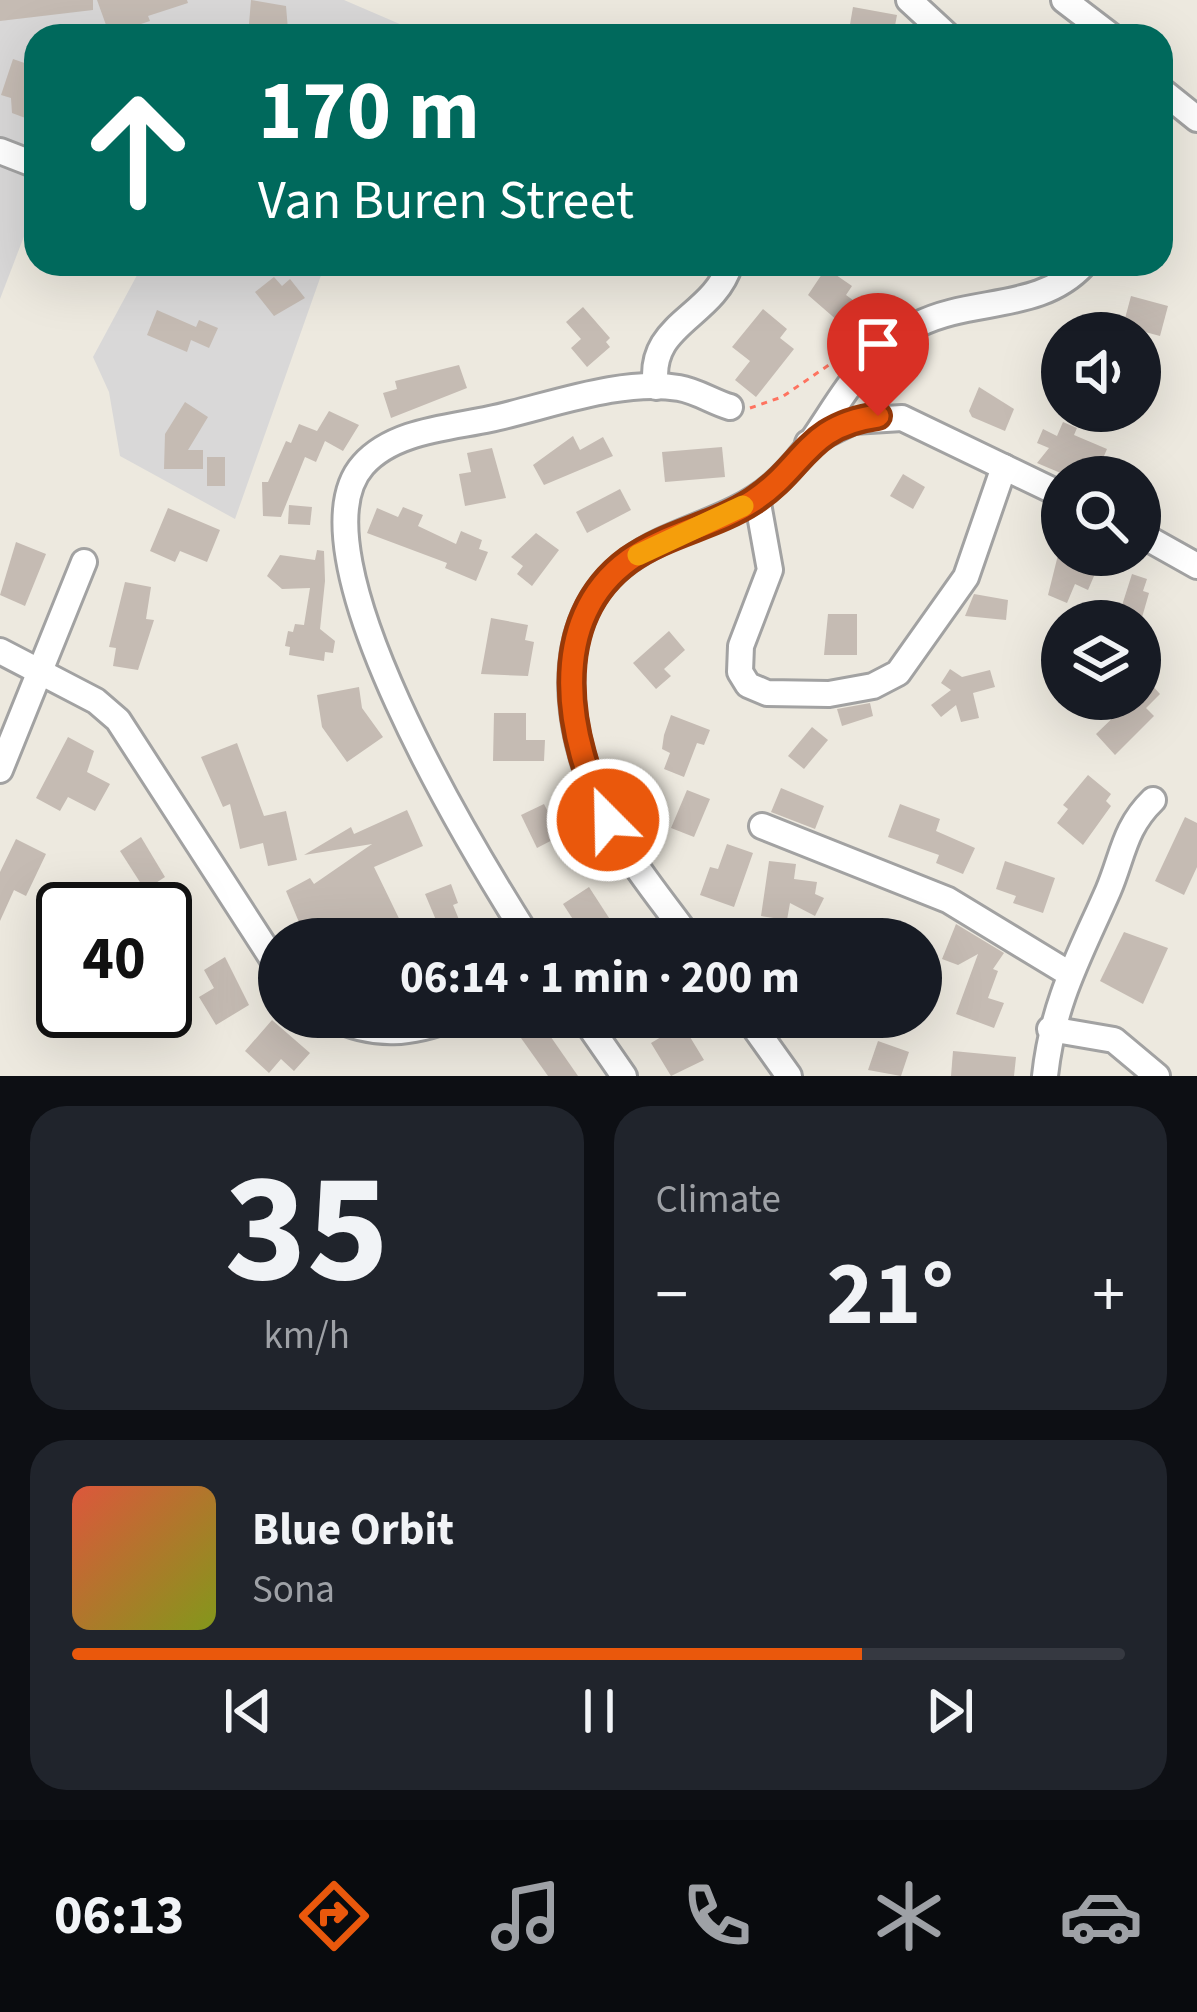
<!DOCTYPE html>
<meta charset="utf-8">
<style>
body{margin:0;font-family:"Source Sans 3",sans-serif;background:#20242c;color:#f1f3f6;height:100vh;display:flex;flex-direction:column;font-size:45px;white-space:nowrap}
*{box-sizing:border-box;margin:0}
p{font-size:39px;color:#9ea1a6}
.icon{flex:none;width:66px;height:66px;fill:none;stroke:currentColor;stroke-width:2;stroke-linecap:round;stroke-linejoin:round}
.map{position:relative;height:1076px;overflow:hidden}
.side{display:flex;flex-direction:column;gap:30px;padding:30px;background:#0d0f14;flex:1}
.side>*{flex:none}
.guide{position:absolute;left:24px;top:24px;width:1149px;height:252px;border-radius:36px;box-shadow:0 12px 48px #0002;background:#00695c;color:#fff;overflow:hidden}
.tools{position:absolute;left:1041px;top:312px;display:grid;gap:24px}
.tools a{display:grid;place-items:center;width:120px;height:120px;border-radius:50%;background:#171b24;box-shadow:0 12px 48px #0002;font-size:60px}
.speed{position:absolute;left:36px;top:882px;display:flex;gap:24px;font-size:60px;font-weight:700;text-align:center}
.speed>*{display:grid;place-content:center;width:156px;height:156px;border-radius:50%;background:#171b24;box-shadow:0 12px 48px #0002;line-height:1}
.speed .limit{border:6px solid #111;border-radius:18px;background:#fff;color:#111}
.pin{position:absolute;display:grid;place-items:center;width:102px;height:102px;color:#fff;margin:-123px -51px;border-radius:50% 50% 50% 0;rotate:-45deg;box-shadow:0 0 12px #0007}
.pin .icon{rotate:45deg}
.me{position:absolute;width:132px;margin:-66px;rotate:337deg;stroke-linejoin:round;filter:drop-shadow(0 0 9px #0008)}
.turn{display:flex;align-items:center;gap:42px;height:252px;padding:0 36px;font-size:54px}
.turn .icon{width:156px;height:156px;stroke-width:2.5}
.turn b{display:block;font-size:84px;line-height:102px}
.big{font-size:90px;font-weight:700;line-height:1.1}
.side .widget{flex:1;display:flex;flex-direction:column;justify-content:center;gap:18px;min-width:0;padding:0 42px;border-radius:36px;background:#20242c}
.side .dial{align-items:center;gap:0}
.dial b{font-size:156px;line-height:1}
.song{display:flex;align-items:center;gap:36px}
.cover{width:144px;height:144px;border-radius:18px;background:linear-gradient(135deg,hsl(10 70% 55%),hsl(70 70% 35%))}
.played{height:12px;border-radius:6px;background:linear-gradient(90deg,#ea580c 75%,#363941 75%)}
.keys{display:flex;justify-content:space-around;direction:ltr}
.heat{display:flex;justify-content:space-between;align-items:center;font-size:66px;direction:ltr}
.side .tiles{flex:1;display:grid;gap:30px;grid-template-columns:1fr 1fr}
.widget:last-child{grid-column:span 2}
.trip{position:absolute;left:258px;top:918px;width:684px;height:120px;border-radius:60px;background:#171b24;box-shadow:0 12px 48px #0002;font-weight:700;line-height:120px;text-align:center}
.tab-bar{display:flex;height:192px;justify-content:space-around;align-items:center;background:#090b0e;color:#9ea1a6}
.tab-bar .icon{width:84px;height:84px}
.tab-bar .current{color:#ea580c}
.tab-bar b{font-size:54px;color:#f1f3f6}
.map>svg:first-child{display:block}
</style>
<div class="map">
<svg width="1197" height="1076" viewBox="0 0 1197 1076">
<rect width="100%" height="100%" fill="#ede9df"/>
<!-- residential -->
<g fill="#d9d8d8">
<polygon points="0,0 344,0 409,28 407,36 36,36 36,205 0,299"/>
<polygon points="143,264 325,264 235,519 120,456 109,392 93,357"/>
</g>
<!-- building -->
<g fill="#c5bbb3">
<polygon points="0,0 93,0 93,10 0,21"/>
<polygon points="97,0 187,0 188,3 148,16 150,21 141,24 143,30 110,36"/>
<polygon points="251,0 286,6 288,30 278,31 278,36 248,36"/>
<polygon points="853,7 897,15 893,36 848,36"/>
<polygon points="13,59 36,67 36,122 12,113 11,98 1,95"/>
<polygon points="826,268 852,286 846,295 861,306 846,328 808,295"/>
<polygon points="274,277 282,286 290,279 305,298 274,316 255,292"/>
<polygon points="1131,296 1168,306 1160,336 1123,326"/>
<polygon points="583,307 610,338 606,342 610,347 587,367 571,348 581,339 566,322"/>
<polygon points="763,309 787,329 780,338 794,349 756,397 735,380 750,361 732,347"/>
<polygon points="157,310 196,327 199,320 218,328 209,348 191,340 187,352 147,335"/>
<polygon points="459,365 467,388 391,418 383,393 397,389 395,381"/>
<polygon points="979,387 1014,409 1005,431 972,417 969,411"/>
<polygon points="185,402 208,417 188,450 203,450 203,469 164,469 165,434"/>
<polygon points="329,411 359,425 343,451 325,441 316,462 305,457 281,517 263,516 262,482 268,482 286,441 291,443 299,424 317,431"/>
<polygon points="1063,422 1077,428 1074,435 1107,449 1095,477 1070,477 1037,463 1049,448 1037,443 1043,429 1057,436"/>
<polygon points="573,436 580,450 603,437 613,456 544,485 533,465"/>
<polygon points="722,447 725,477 665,482 662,452"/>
<polygon points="492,448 506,498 465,506 459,474 471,472 467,453"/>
<rect x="207" y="457" width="18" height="29"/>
<polygon points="903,474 925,487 913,509 890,496"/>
<polygon points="620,489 631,510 587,533 576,512"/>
<polygon points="289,505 312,507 310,525 288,524"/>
<polygon points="403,507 423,515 418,526 456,544 461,531 482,540 479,549 488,552 476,581 445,568 447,563 367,533 377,508 398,517"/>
<polygon points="168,508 220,530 207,562 180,551 175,562 150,551"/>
<polygon points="536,533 559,550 532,586 517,574 523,566 511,557"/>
<polygon points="16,542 46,554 25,606 0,595"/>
<polygon points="317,550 324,551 325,581 320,629 335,641 333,653 325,652 324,661 289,655 290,647 285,646 288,631 293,632 295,624 304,625 310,588 282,589 267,576 280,555 315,560"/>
<polygon points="1058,555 1103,555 1088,590 1075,584 1067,603 1048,595"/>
<polygon points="1132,574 1147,579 1143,591 1149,593 1141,621 1117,621"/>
<polygon points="125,582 151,587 146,619 154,620 138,670 113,666 116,648 109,647"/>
<polygon points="974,594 1008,600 1006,620 965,616"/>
<polygon points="828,614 857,614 857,655 824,655"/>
<polygon points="491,618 528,625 525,640 534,642 528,676 481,674"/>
<polygon points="669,631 685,650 664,669 671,676 656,689 633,663"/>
<polygon points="950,669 962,677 990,670 995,687 973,693 979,718 961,722 956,705 941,717 931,705 951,690 941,683"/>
<polygon points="1140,672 1160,694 1146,708 1154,716 1115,755 1096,734 1123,708 1114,699 1140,699"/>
<polygon points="359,687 362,708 383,737 347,762 322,727 317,695"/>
<polygon points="870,703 873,716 842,726 837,709"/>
<polygon points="494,713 526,713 526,740 545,740 544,761 493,761"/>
<polygon points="671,715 710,730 704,745 697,743 684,777 664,769 670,753 662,749 664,735"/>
<polygon points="812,727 828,740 804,769 788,756"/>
<polygon points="68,737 94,751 87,772 110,784 95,811 68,797 60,811 36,798"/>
<polygon points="237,743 264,816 286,811 297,860 268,866 263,843 240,849 230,804 223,807 201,757"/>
<polygon points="1088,775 1111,794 1106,801 1111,806 1083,845 1057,823 1068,809 1063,805"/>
<polygon points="781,788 824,806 815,829 771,812"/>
<polygon points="687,790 710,799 694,837 671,828"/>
<polygon points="544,804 560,836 537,848 521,815"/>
<polygon points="900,804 940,819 936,831 975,848 963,874 936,863 939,855 888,837"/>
<polygon points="407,810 423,846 374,867 409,939 352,939 343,919 306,939 286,891 310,878 314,884 372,844 304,855 351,827 354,834"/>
<polygon points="1185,817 1197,823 1197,867 1184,895 1155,881"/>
<polygon points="141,837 165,877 145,890 120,851"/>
<polygon points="16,839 46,854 26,896 14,890 0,921 0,872"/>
<polygon points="727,844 753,853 734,907 700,895 710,867 718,869"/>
<polygon points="769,861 796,864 794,879 817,882 815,894 824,898 815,916 790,903 787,920 761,916"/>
<polygon points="1005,861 1055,878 1043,913 1013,903 1016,896 996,889"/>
<polygon points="451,884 458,903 453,905 467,939 444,939 425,894"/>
<polygon points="589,887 611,921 585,938 563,904"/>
<polygon points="956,924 1004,953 993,969 998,971 988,998 1004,1003 994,1028 956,1014 978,954 958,965 942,959"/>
<polygon points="1124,932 1168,948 1143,1004 1100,981"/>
<polygon points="225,957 249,1005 216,1025 199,997 214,988 204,970"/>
<polygon points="537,1017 578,1076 548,1076 516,1031"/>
<polygon points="650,1017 712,1017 687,1032 704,1060 671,1076 651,1043 661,1037"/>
<polygon points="272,1020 310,1053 294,1071 281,1059 269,1073 245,1051"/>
<polygon points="878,1041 909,1052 901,1076 868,1070"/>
<polygon points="953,1051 1016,1057 1014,1076 951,1076"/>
</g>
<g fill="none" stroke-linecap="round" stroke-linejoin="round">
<!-- minor casing -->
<g stroke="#a2a2a2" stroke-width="30">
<g id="minor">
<polyline points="909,0 948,36"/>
<polyline points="1064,0 1111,36"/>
<polyline points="1161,90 1197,119"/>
<polyline points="0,151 36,165"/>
<path d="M656,387C646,323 713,319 730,264"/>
<polyline points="808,443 853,421 902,418 1062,495"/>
<polyline points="757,498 770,570 741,646 740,672 748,685 767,693 829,694 873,686 898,673 966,577 1004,467"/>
<polyline points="1140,534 1197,566"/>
<polyline points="0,651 96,701 118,720 279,969"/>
<polyline points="0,770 84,562"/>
<polyline points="762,826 948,900 1068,973"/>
<path d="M529,939C477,857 287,550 363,465C393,431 448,428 490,419C547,407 620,378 679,388C697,391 713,402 730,407"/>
<path d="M690,939C667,907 641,876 621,843C570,762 538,627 628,561C673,528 730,522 773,485C831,436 841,364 917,325C972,297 1040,312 1084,264"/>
<path d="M332,1017C375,1038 412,1034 455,1017"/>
<polyline points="583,1017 624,1076"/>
<polyline points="747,1017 789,1076"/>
<polyline points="1050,1029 1114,1040 1157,1076"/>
<path d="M1045,1076C1053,1002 1079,957 1108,891C1123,856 1124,828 1153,800"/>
</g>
</g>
<!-- path -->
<polyline stroke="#fe7360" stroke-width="3" stroke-dasharray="6 6" stroke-linecap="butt" points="750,408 782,397 845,354"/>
<!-- minor -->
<use href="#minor" stroke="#fff" stroke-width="24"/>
</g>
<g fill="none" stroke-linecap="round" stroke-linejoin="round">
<!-- route casing -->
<g stroke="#983908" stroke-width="30">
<path id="route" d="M608,820C567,741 545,621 629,560C667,533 715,526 753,501C805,467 805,426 878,416"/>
</g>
<!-- route -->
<use href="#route" stroke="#ea580c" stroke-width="21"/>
<!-- slow -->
<polyline stroke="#f59e0b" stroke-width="21" points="638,555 743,506"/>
</g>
</svg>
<div class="tools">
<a><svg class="icon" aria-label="sound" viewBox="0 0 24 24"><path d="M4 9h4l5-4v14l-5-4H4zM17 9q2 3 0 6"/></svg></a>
<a><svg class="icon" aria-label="search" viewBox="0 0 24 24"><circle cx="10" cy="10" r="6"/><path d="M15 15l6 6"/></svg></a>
<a><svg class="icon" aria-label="layers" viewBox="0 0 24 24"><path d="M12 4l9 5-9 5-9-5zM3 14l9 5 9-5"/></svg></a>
</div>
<div class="speed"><div class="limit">40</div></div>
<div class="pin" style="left:878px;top:416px;background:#d93025"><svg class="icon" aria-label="arrive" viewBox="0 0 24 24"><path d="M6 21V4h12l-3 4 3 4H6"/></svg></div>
<svg class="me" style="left:608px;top:820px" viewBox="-20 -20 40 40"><circle r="17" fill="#ea580c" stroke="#fff" stroke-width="3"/><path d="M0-11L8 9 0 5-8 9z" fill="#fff"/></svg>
<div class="trip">06:14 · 1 min · 200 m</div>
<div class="guide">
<div class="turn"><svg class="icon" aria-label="ahead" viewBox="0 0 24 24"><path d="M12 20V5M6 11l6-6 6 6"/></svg><div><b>170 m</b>Van Buren Street</div></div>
</div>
</div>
<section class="side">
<div class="tiles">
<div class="widget dial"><b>35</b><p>km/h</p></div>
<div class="widget"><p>Climate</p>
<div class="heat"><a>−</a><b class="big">21°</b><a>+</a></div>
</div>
<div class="widget">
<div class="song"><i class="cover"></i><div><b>Blue Orbit</b><p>Sona</p></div></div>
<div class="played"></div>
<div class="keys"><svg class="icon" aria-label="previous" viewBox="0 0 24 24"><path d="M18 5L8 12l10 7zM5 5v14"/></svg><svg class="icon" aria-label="pause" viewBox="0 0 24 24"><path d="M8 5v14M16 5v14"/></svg><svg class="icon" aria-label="next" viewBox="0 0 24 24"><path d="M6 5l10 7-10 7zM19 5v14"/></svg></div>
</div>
</div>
</section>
<nav class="tab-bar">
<b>06:13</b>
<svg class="icon current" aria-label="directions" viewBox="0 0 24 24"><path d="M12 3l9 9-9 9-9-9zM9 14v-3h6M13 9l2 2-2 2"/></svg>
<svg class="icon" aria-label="music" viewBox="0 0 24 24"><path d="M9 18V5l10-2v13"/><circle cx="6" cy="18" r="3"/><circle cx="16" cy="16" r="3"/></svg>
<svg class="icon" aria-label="phone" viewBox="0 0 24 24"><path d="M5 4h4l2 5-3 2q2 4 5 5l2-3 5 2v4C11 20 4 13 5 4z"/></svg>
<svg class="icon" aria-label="climate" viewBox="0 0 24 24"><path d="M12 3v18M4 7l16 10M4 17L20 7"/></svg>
<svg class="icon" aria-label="car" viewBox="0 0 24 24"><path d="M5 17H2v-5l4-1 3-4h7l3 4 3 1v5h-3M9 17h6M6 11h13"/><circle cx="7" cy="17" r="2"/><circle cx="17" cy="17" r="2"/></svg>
</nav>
